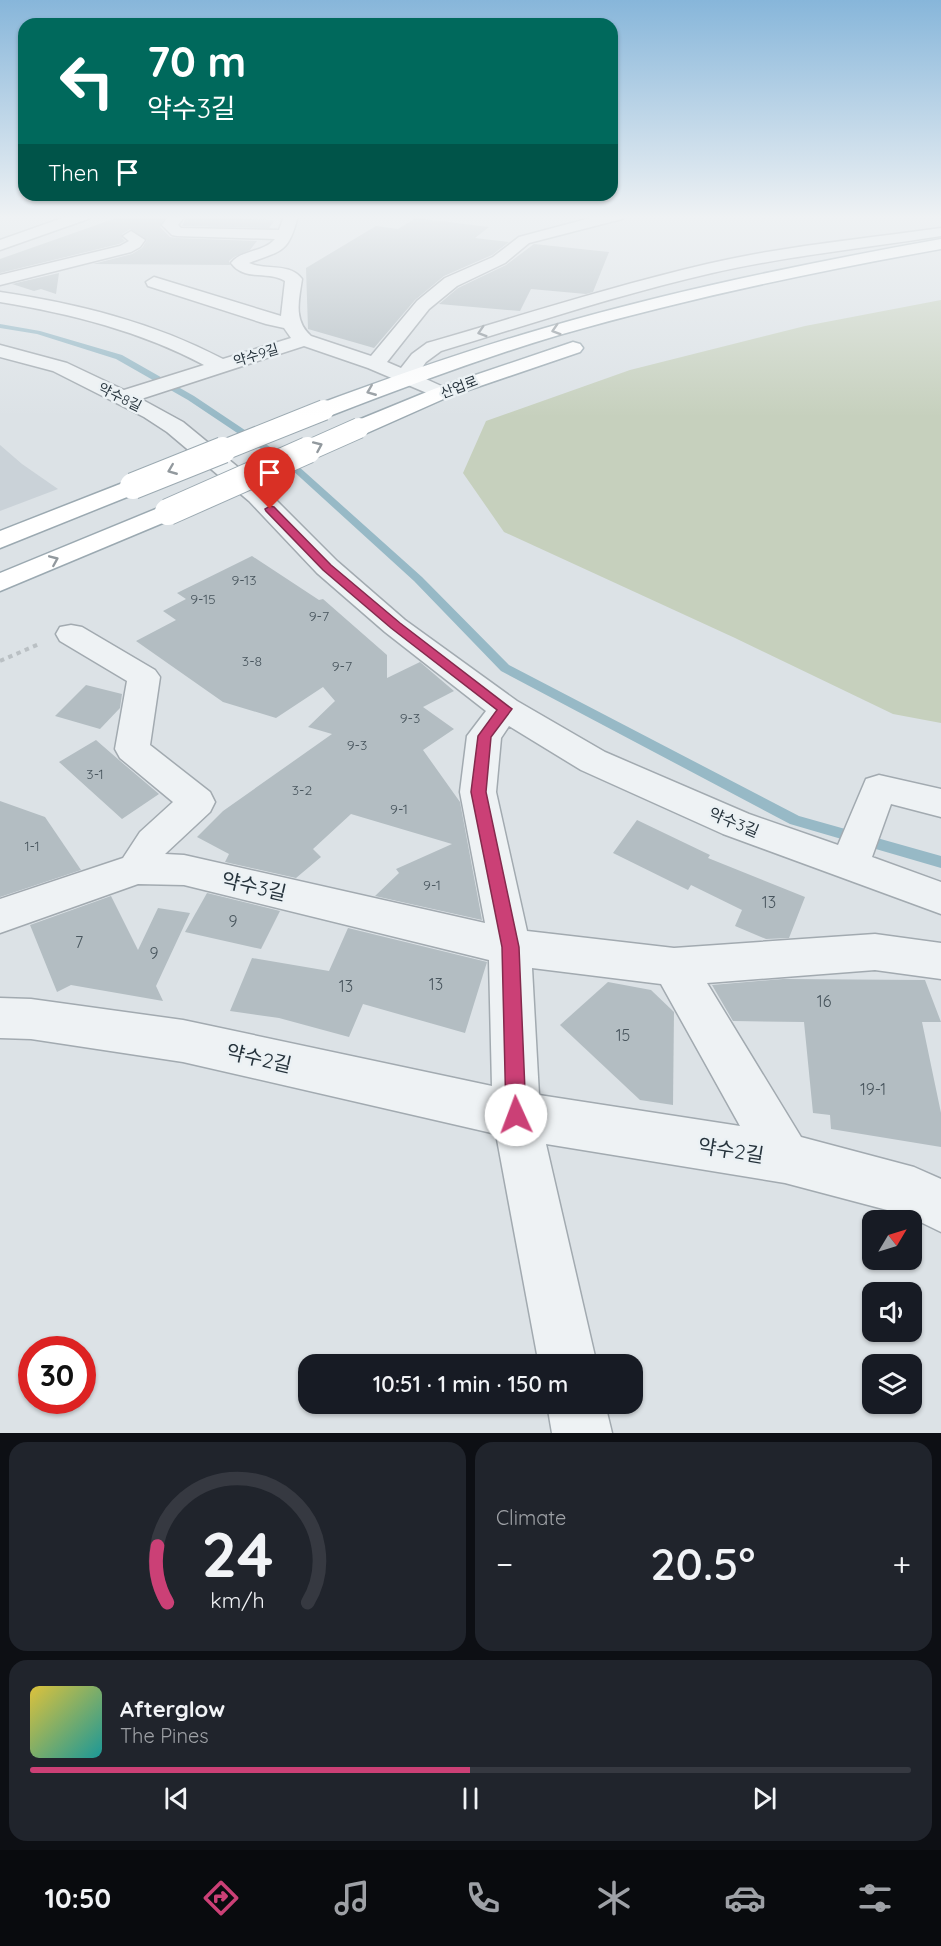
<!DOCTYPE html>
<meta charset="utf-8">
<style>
body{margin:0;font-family:Quicksand,"Noto Sans KR",sans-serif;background:#20242c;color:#f1f3f6;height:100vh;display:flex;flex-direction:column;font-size:22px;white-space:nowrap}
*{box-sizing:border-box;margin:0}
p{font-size:20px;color:#9ea1a6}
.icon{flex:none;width:33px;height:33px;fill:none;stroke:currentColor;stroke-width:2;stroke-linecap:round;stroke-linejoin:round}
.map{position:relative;height:1433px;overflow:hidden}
.panel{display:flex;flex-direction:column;gap:9px;padding:9px;background:#0d0f14;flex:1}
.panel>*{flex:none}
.guide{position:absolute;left:18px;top:18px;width:600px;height:183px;border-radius:18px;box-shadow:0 2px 4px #0004;background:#00695c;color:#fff;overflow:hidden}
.needle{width:39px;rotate:52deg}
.tools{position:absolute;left:862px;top:1210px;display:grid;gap:12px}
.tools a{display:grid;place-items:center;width:60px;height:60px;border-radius:12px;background:#171b24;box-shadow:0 2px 4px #0004;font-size:30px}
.speed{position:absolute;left:18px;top:1336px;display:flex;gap:12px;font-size:30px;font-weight:700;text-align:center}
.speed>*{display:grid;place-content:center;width:78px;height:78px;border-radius:50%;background:#171b24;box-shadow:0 2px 4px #0004;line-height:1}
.speed .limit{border:9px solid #d22;background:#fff;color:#111}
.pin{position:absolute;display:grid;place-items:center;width:51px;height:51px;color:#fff;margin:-62px -26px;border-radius:50% 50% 50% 0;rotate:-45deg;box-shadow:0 0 6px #0007}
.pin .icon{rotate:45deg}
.me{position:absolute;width:66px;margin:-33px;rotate:358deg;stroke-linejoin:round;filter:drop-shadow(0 0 4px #0008)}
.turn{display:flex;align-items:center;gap:21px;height:126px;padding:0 30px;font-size:27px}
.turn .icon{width:78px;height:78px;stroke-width:2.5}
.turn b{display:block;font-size:42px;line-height:51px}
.then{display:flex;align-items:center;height:57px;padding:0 30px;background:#0003;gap:12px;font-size:22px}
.big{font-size:45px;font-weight:600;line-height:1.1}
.panel .card{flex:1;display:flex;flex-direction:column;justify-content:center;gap:9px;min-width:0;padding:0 21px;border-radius:18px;background:#20242c}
.panel .dial{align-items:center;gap:0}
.dial svg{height:156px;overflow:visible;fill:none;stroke:#363941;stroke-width:7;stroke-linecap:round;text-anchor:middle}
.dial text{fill:#f1f3f6;stroke:none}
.song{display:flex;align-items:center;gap:18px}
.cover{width:72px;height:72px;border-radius:9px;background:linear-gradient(135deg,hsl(50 70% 55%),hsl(180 70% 35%))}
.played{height:6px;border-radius:3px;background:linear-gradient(90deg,#cb4076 50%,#363941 50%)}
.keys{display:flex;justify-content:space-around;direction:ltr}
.heat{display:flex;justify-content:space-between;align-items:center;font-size:33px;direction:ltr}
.panel .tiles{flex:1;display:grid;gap:9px;grid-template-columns:1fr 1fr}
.card:last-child{grid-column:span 2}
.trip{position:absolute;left:298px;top:1354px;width:345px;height:60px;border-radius:18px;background:#171b24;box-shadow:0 2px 4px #0004;font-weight:600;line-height:60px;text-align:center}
.menu{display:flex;height:96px;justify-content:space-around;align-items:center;background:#090b0e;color:#9ea1a6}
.menu .icon{width:42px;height:42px}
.menu .on{color:#cb4076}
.menu b{font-size:27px;color:#f1f3f6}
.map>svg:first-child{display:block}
</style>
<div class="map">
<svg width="941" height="1433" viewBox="0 0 941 1433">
<rect width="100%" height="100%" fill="#dce2e6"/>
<!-- built -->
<polygon fill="#cad2d8" points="0,445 22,464 58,489 0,511"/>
<!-- green -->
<polygon fill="#c6d0bd" points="941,300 941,723 893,714 735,638 504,532 463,473 486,421 630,370 805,326"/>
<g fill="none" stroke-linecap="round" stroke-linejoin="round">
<!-- stream -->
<polygon fill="#97b9c6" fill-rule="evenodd" points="0,324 40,331 122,355 194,396 297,465 422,577 509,665 799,816 941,856 941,868 790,824 501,671 414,581 291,469 188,400 116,359 37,334 0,328"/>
</g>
<!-- building -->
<g fill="#b3bdc2">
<polygon points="122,216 166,216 160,227 170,237 177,238 257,241 250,250 234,257 229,261 230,265 93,264 132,254 142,248 147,240 130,229 122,234 122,238 125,241 119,244 0,273 0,259"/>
<polygon points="187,216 190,217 275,220 269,228 182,226"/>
<polygon points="416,218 489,227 475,238 509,242 492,255 444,276 415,300 374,348 308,329 306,268 376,226 398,229"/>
<polygon points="534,244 609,252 593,292 586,294 531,289 520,311 439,304 458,288 506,265"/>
<polygon points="59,273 56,294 41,289 34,291 12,284"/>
<polygon points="252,556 319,600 323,599 387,655 387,678 420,662 454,691 423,707 454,729 423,750 460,802 482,920 375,896 399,873 396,869 452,844 351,814 313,849 321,857 296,878 225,862 229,854 197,837 223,811 332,734 308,727 335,701 323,687 276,718 223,702 136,641 176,620 163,611 186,599 177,593"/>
<polygon points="86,685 122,694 120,708 100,729 55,716"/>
<polygon points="96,740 119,760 159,794 122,819 59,762"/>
<polygon points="0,801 45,817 81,870 0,897"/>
<polygon points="637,820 710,855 708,858 805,897 789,938 766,939 735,926 742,910 691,885 688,890 613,853"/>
<polygon points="207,893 280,911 261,949 185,932"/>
<polygon points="111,896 138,950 158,908 190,913 156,986 163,1001 71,985 57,992 30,925"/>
<polygon points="348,928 487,962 465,1033 363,1004 349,1037 279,1018 230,1011 252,958 329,971"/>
<polygon points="783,979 925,980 941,1022 922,1022 941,1113 941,1147 831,1129 830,1115 813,1113 804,1022 733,1021 712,985"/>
<polygon points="608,982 651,990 674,1012 673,1105 640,1100 560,1025"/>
</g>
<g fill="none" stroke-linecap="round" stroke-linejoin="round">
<!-- minor casing -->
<g stroke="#a2aab0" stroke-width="3">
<g id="minor">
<polygon points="68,216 90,216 88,219 0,250 0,240"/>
<path d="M169,216H185L178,225L181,228L279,230L284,216H298C288,254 282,250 249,263C266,271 289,262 302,279C299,300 293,320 311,336L371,356L417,301L445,278L493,257L519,237L598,216H624L622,219L529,243L505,263L457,286L429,309L387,362L401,368L412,354L427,343C520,316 613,286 707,264C784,246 863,239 941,228V236C865,248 787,256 712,273C620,294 531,324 441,351L426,362L417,375L448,389L451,393L448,397L441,399L368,368L304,346L141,399L183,422L267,491L337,561L405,620L517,701L605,752L749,814L838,845L866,779L879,775L941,789V817L891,804L872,857L941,882V914L723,834L581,770L509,726L501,738L496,792L527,931L674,948L875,934L941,943V979L875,970L707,983L801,1137L914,1167L941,1179V1232L906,1215L785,1183L546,1144L597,1365H539L496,1134L183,1062L31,1039L0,1038V998L31,999L183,1020L492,1086L489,960L184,885L138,884L0,933V899L123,858L140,832L173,802L120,758L115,749L127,681L60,641L56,634L60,627L71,625L82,627L155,670L160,677L150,745L210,792L215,802L210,812L165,854L184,855L485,923L460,792L467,736L486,711L385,632L317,573L249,501L167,432L144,417L53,371L0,357V345L67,363L124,390L204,365C140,331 72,314 0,302V292C79,304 152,322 223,359L291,338L284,328L266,324L148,286L146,282L154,277L281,316L285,281C268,270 245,282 231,263C242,249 263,253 275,239L177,236L172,235L162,225ZM532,968L661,984L740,1126L539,1095Z"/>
<polygon points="131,231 145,240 140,247 131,252 0,285 0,275 120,246 129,241 123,236"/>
<polygon points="547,1404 605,1404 612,1433 552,1433"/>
</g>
</g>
<!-- major casing -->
<g stroke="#9ba9b1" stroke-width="3">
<g id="major">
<path d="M941,239V249C812,272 685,299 559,335C482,358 407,386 332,415L324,416L316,415L313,410L316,405C392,377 468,350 545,328C675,290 808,263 941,239Z"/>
<polygon points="573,342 580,344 583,348 580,352 448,397 367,433 359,435 351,433 348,428 351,423 434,389"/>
<polygon points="133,479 142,481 145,486 142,491 0,548 0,531"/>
<polygon points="168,504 177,507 181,512 177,517 0,591 0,573"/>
</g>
</g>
<!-- path -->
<polyline stroke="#bac0c4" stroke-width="4" stroke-dasharray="4.5 4.5" stroke-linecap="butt" points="0,661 39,644"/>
<!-- minor -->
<use href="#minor" fill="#eef2f4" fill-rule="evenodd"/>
<!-- major -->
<use href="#major" fill="#fff" fill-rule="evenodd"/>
<!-- major-bridge-far1 casing -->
<g stroke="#9ba9b1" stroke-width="22" stroke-linecap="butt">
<g id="major-bridge-far1">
<polyline points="219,452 324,410"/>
<polyline points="305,452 359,428"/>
</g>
</g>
<!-- major-bridge casing -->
<g stroke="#9ba9b1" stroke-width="28" stroke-linecap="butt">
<g id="major-bridge">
<polyline points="133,486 223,450"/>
<polyline points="168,512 308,450"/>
</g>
</g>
<!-- major-bridge-far1 -->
<use href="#major-bridge-far1" stroke="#fff" stroke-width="20"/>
<!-- major-bridge -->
<use href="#major-bridge" stroke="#fff" stroke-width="26"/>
</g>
<!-- one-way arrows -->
<defs><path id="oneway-chevron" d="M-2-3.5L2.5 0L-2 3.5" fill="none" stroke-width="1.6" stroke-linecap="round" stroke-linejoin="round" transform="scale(1.5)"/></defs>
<g stroke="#92999e">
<use href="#oneway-chevron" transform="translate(556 330) rotate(163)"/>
<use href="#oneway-chevron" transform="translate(371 391) rotate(158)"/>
<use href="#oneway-chevron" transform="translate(318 446) rotate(-24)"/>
<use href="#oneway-chevron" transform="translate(172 470) rotate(158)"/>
<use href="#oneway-chevron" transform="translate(54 560) rotate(-23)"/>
</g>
<use stroke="#8a9298" href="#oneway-chevron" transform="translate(482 332) rotate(163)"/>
<!-- sky -->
<linearGradient id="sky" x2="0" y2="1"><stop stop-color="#87b6da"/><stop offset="0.52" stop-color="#eff2f4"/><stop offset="1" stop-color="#eff2f4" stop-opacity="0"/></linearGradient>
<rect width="941" height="417" fill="url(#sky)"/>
<!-- route -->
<polygon fill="#cb4076" stroke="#842a4d" stroke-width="1.5" points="270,506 274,507 331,565 400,623 512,709 491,737 486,792 519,947 526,1115 523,1122 516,1124 509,1122 506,1115 502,947 471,792 478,736 497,710 391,628 323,570 266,511 265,509"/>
<g text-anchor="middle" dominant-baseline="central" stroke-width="5" stroke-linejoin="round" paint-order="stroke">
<!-- far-street labels -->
<g font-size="14" fill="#26333c" stroke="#ebf1f4">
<text transform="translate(256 355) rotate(-17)">약수9길</text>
<text transform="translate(459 387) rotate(-21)">산업로</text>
<text transform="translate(120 397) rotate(26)">약수8길</text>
</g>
<!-- number labels -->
<g font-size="14" fill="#49565e">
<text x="244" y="580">9-13</text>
<text x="203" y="599">9-15</text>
<text x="319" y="616">9-7</text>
<text x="252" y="661">3-8</text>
<text x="342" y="666">9-7</text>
<text x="410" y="718">9-3</text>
<text x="357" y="745">9-3</text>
<text x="95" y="774">3-1</text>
<text x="302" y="790">3-2</text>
<text x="399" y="809">9-1</text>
<text x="32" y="846">1-1</text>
<text x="432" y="885">9-1</text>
</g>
<!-- street labels -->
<g font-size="16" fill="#26333c" stroke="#ebf1f4">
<text transform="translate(734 822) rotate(22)">약수3길</text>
</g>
<!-- near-number labels -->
<g font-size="16" fill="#49565e">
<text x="769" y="902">13</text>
<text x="233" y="921">9</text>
<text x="79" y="942">7</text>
<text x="154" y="953">9</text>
<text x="436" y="984">13</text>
<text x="346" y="986">13</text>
<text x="824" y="1001">16</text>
<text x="623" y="1035">15</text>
<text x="873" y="1089">19-1</text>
</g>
<!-- near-street labels -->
<g font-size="20" fill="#26333c" stroke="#ebf1f4">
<text transform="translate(254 886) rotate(13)">약수3길</text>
<text transform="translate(259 1058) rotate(13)">약수2길</text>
<text transform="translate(731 1150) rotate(9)">약수2길</text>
</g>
</g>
</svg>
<div class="tools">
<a><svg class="needle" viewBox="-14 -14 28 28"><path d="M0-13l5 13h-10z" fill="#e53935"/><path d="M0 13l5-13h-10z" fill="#9ea1a6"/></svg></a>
<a><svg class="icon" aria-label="sound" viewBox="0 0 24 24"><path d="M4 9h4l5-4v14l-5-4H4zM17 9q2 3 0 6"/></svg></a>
<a><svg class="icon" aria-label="layers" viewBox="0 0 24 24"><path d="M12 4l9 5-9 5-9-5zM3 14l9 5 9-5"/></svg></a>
</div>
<div class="speed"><div class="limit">30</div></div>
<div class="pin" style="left:270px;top:509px;background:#d93025"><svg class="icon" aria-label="arrive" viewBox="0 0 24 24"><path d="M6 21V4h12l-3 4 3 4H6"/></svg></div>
<svg class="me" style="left:516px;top:1115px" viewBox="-20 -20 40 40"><circle r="19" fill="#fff"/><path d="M0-13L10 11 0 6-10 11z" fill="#cb4076"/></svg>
<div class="trip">10:51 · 1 min · 150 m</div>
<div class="guide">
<div class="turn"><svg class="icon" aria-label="left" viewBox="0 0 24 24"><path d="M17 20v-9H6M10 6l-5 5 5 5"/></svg><div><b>70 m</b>약수3길</div></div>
<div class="then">Then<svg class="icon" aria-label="arrive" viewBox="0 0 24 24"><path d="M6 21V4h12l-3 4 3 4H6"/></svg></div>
</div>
</div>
<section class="panel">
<div class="tiles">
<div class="card dial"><svg viewBox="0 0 100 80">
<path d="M14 69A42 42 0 1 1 86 69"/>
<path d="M14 69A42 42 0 0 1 9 40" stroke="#cb4076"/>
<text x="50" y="56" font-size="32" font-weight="700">24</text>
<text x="50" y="72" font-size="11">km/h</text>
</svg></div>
<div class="card"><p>Climate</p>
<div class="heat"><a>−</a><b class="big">20.5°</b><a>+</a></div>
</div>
<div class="card">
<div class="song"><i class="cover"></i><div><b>Afterglow</b><p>The Pines</p></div></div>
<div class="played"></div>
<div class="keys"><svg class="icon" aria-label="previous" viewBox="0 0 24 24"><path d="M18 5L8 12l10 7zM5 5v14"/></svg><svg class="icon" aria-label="pause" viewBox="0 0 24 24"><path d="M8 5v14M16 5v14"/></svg><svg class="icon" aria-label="next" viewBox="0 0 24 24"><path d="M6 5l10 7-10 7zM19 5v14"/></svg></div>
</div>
</div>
</section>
<nav class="menu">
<b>10:50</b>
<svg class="icon on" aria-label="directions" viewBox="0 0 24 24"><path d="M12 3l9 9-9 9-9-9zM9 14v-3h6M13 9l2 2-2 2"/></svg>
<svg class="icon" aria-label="music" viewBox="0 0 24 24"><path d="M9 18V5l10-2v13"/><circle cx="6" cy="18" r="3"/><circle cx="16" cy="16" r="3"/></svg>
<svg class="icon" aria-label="phone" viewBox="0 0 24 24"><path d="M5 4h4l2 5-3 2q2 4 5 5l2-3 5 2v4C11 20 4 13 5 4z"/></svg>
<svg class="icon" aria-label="climate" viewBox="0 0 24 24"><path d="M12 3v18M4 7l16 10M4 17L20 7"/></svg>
<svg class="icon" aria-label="car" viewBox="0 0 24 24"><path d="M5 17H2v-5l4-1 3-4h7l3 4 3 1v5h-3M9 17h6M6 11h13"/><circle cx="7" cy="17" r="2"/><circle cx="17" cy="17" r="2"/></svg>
<svg class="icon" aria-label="filters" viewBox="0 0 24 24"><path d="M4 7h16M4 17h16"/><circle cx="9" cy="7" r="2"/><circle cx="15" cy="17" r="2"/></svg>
</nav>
